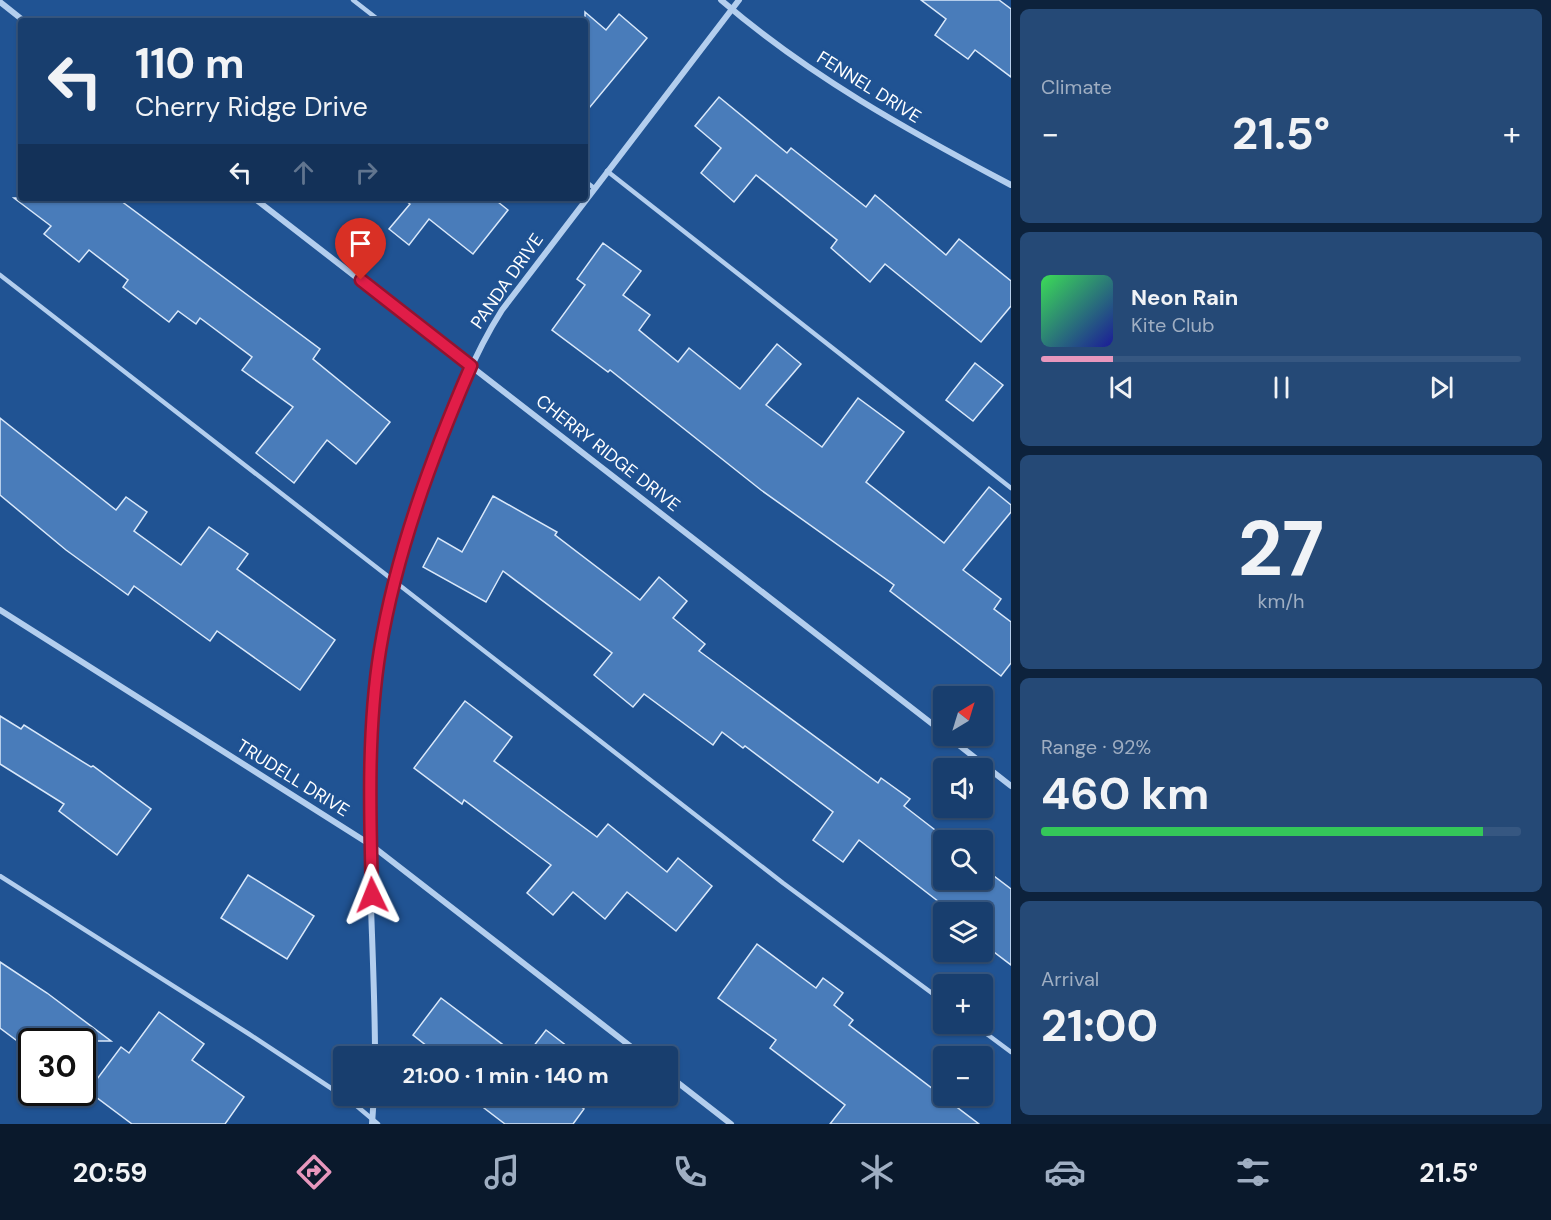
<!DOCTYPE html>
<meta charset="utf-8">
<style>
body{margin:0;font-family:"DM Sans",sans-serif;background:#254976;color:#f1f3f6;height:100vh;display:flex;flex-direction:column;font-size:22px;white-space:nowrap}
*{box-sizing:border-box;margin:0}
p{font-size:20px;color:#9faec2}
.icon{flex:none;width:33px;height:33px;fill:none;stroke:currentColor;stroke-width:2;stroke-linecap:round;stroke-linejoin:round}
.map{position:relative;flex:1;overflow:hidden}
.side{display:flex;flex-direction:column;gap:9px;padding:9px;background:#0d223c;width:540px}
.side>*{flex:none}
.banner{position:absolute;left:18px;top:18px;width:570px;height:183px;border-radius:6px;box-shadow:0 2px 4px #0004,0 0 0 2px #365781;background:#183e6e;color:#f1f3f6;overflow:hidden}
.needle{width:39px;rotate:38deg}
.tools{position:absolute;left:933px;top:686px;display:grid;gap:12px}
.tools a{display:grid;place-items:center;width:60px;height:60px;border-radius:6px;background:#183e6e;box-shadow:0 2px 4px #0004,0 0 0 2px #365781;font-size:30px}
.speed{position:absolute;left:18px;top:1028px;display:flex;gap:12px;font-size:30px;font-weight:700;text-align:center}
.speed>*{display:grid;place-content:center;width:78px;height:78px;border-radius:50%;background:#183e6e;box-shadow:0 2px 4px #0004,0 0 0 2px #365781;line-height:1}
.speed .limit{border:3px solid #111;border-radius:9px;background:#fff;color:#111}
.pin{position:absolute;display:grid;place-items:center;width:51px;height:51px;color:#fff;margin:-62px -26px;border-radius:50% 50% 50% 0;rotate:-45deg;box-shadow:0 0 6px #0007}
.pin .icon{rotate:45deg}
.me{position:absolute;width:66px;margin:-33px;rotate:358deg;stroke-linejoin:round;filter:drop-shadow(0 0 4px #0008)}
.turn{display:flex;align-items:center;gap:21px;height:126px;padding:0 18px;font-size:27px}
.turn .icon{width:78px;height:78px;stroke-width:2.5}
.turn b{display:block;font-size:42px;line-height:51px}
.lanes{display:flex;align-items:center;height:57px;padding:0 18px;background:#0003;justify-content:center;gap:30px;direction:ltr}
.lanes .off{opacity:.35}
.big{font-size:45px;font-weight:700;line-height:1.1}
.side .widget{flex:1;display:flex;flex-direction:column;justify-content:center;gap:9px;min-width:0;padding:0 21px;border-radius:9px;background:#254976}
.side .dial{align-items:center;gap:0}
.dial b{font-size:78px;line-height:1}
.song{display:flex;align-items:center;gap:18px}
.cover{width:72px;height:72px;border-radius:9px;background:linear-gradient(135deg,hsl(130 70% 55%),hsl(240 70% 35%))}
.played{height:6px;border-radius:3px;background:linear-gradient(90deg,#e797bd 15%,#365781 15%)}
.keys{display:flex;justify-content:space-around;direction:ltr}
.heat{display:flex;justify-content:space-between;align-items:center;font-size:33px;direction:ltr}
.charge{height:9px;border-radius:4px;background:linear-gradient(90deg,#34c759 92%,#365781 0)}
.trip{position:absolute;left:333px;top:1046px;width:345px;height:60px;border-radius:6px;background:#183e6e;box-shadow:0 2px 4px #0004,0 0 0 2px #365781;font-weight:700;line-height:60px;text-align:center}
.dock{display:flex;height:96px;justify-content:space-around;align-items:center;background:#0a192c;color:#9faec2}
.dock .icon{width:42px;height:42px}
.dock .active{color:#e797bd}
.dock b{font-size:27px;color:#f1f3f6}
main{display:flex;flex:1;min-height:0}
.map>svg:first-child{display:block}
</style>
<main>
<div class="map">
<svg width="1011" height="1124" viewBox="0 0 1011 1124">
<rect width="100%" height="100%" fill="#205393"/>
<!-- building -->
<g fill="#497cba" stroke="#d9e8fa" stroke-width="1.5">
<polygon points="921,0 999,0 1011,9 1011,77 975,50 968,59 935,35 946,19"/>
<polygon points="585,12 606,30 619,14 647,38 585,113"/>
<polygon points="719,97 787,153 791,148 866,207 875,195 946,255 959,239 1011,281 1011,306 981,342 885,264 870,282 831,248 837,240 756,175 734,202 701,173 721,148 695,126"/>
<polygon points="14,198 117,198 320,349 313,359 390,422 356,464 327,440 294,483 256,453 293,407 242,370 252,357 200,318 196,324 178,311 169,322 123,287 128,280 89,250 79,262 44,234 51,226"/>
<polygon points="402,198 493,198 508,210 473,254 429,219 409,245 389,229 410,204"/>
<polygon points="603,243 641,271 623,295 650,315 639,330 678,362 689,348 740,389 777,344 801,364 766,405 822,447 858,398 904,432 866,482 944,543 989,487 1011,505 1011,512 963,570 1001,599 994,609 1011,622 1011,663 1001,676 890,591 894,585 761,490 610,370 608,372 552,330 585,285 577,279"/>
<polygon points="975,363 1003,385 973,421 946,400"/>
<polygon points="0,418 116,510 126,497 147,512 134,531 181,565 209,527 248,554 237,569 335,640 300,690 217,631 210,641 134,586 128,595 66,550 0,495"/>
<polygon points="493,496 557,532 555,535 640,600 659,577 687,601 673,618 705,644 699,651 878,783 881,778 910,799 904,806 948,840 944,840 944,879 982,879 982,867 1011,889 1011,965 982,943 982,912 952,912 859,840 843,862 813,840 833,812 745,746 743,748 722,732 713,745 644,694 633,707 594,675 612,653 503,571 486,602 423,567 438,538 462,552"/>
<polygon points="465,701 512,737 494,761 597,837 608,824 667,872 678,858 712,886 676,931 627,892 605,919 573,892 553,915 527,893 551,865 464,800 462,804 414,768"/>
<polygon points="0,716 21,729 24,725 91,767 93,766 151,809 117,855 59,811 64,804 0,764"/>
<polygon points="248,875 314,916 287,959 221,918"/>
<polygon points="757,944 816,988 823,978 843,993 834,1005 853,1020 849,1025 979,1124 830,1124 845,1105 770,1048 776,1040 718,998"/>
<polygon points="0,962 47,993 111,1041 32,1041 32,1052 0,1028"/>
<polygon points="441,998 518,1056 436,1056 437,1054 413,1035"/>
<polygon points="159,1012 204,1044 192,1060 244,1097 225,1124 132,1124 88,1091 121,1047 129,1053"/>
<polygon points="546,1030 572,1050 568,1056 526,1056"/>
<polygon points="467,1095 567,1095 584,1109 573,1124 505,1124"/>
</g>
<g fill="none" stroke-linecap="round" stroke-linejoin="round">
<!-- service -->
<g stroke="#b3ceee" stroke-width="4.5">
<polyline points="353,0 380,21"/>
<polyline points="607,171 1011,488"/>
<polyline points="585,181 594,188"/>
<polyline points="0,275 783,883 944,1002"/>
<polyline points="0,876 249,1034 352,1102 378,1124"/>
<polyline points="972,1023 1011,1052"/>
</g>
<!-- minor -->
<g stroke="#b3ceee" stroke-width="6">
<path d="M721,0C809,76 909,131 1011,185"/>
<polyline points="0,2 24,21"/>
<polyline points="254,198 944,733"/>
<polyline points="0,610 371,845 643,1056"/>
<polyline points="946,735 1011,786"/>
<path d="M375,1056C375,939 362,814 374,698C383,617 406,539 434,462C453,409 472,357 502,310L739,0"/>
<polyline points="668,1075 731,1124"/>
<polyline points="372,1124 374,1095"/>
</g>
</g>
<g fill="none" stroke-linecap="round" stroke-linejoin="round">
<!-- route casing -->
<g stroke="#92132f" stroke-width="15">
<path id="route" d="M361,280L471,366C432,456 396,553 380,650C367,730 370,814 372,895"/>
</g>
<!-- route -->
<use href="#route" stroke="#e11d48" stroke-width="10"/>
</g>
<g text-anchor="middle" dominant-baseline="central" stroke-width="6" stroke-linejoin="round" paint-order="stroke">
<!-- street labels -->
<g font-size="18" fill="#fff" stroke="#205393">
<text transform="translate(869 87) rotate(32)">FENNEL DRIVE</text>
<text transform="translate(507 281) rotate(-55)">PANDA DRIVE</text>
<text transform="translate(608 453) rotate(38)">CHERRY RIDGE DRIVE</text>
<text transform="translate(293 778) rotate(32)">TRUDELL DRIVE</text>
</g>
</g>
</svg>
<div class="tools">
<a><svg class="needle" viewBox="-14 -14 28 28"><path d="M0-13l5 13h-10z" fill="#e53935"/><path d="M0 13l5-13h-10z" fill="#9faec2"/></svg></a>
<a><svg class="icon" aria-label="sound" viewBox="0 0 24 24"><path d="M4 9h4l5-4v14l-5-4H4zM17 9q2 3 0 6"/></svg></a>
<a><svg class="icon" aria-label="search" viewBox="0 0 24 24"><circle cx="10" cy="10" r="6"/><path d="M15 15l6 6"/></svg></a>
<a><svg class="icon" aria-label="layers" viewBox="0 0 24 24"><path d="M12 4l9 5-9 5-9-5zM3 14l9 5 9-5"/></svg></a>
<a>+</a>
<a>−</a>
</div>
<div class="speed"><div class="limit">30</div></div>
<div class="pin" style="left:361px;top:280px;background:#d93025"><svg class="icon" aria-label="arrive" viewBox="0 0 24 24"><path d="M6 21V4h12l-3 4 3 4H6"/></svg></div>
<svg class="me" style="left:372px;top:895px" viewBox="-20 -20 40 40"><path d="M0-17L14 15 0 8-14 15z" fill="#e11d48" stroke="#fff" stroke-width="4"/></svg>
<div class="trip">21:00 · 1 min · 140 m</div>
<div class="banner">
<div class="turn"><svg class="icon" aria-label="left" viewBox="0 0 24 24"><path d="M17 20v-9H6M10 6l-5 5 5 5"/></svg><div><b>110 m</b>Cherry Ridge Drive</div></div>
<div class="lanes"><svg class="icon" aria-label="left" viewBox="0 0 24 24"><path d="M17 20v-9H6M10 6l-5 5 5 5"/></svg><svg class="icon off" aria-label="ahead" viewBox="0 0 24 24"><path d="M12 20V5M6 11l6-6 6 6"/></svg><svg class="icon off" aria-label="right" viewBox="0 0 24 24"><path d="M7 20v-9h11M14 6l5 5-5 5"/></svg></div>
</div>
</div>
<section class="side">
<div class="widget"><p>Climate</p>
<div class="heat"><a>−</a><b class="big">21.5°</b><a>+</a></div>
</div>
<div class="widget">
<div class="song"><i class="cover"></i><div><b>Neon Rain</b><p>Kite Club</p></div></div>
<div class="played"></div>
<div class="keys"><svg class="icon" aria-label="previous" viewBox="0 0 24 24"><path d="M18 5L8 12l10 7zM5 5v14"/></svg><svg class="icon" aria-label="pause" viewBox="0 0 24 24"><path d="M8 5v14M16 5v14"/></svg><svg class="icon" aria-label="next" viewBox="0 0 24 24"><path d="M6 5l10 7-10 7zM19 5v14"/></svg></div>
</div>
<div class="widget dial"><b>27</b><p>km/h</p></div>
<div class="widget"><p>Range · 92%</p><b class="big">460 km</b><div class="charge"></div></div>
<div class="widget"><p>Arrival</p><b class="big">21:00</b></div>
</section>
</main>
<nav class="dock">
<b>20:59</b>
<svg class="icon active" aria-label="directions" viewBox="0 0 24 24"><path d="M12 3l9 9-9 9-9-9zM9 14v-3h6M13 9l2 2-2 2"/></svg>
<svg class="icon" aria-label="music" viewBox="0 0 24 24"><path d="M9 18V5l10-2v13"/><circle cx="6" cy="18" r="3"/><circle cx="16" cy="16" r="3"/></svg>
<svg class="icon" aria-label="phone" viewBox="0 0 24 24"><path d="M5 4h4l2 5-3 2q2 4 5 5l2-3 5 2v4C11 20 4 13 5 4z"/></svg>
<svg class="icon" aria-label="climate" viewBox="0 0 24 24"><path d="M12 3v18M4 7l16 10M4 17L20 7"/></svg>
<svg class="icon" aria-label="car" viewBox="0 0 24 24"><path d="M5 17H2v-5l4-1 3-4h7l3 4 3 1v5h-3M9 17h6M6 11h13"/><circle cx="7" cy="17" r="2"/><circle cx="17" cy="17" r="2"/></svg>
<svg class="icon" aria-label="filters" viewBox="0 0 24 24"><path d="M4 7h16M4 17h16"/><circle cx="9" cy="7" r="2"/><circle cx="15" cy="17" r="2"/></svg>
<b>21.5°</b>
</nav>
